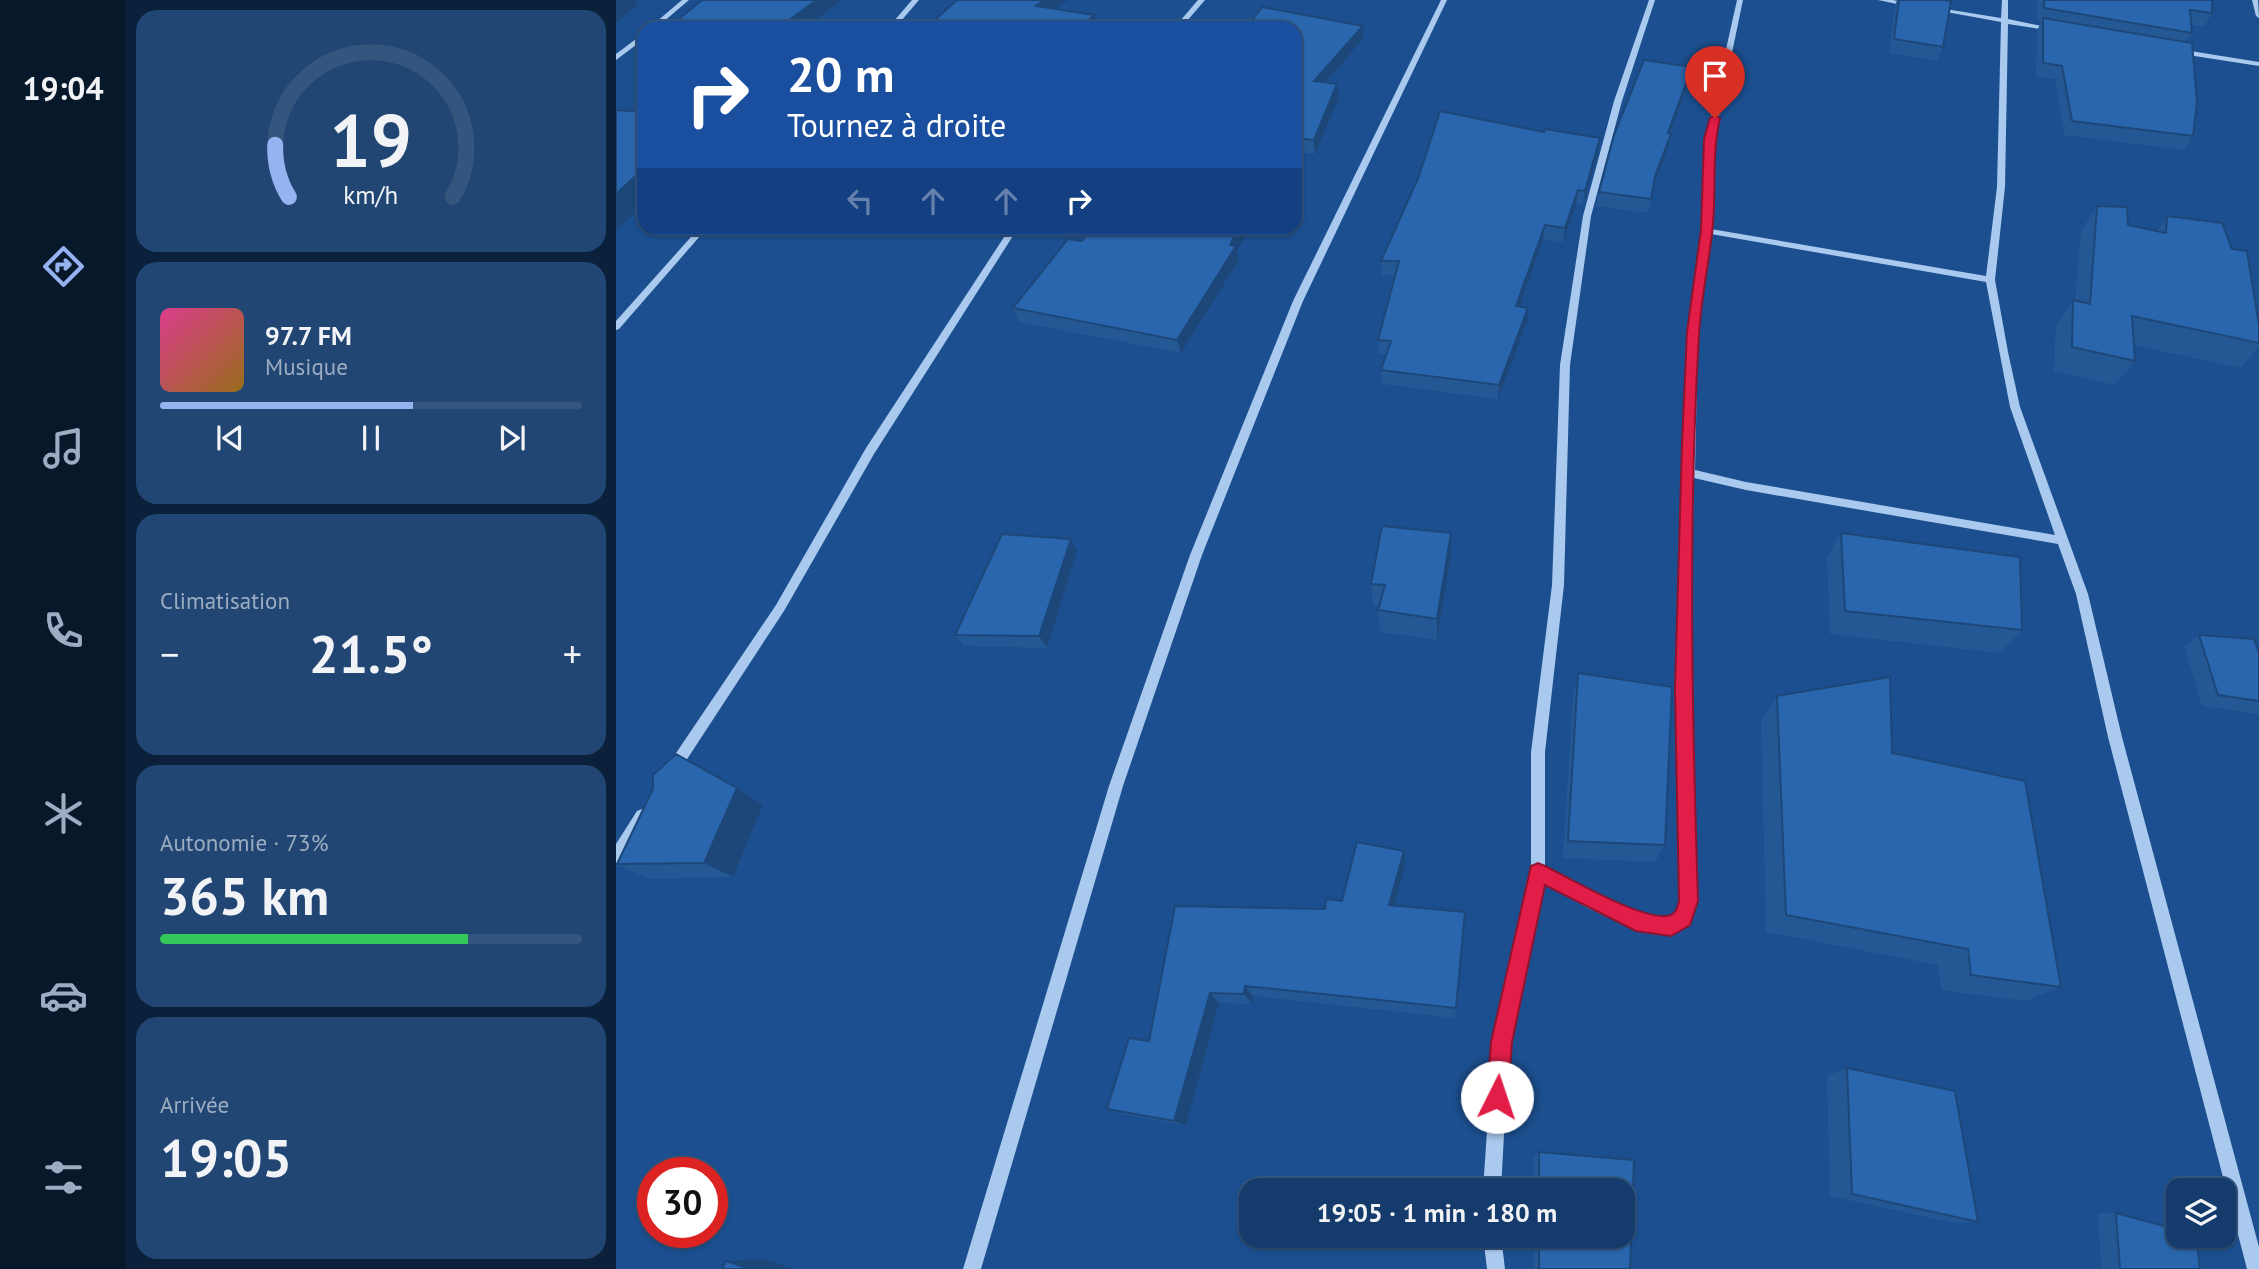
<!DOCTYPE html>
<html lang="fr">
<meta charset="utf-8">
<style>
body{margin:0;font-family:"PT Sans",sans-serif;background:#214673;color:#f1f3f6;height:100vh;display:flex;flex-direction:column;font-size:26px;white-space:nowrap}
*{box-sizing:border-box;margin:0}
p{font-size:23px;color:#9dadc1}
.icon{flex:none;width:38px;height:38px;fill:none;stroke:currentColor;stroke-width:2;stroke-linecap:round;stroke-linejoin:round}
.map{position:relative;flex:1;overflow:hidden}
.drawer{display:flex;flex-direction:column;gap:10px;padding:10px;background:#0b203b;width:490px}
.drawer>*{flex:none}
.banner{position:absolute;left:21px;top:21px;width:665px;height:214px;border-radius:21px;box-shadow:0 2px 5px #0004,0 0 0 2px #33557e;background:#1a4fa0;color:#fff;overflow:hidden}
.buttons{position:absolute;left:1550px;top:1178px;display:grid;gap:14px}
.buttons a{display:grid;place-items:center;width:70px;height:70px;border-radius:14px;background:#143b6b;box-shadow:0 2px 5px #0004,0 0 0 2px #33557e;font-size:35px}
.speed{position:absolute;left:21px;top:1157px;display:flex;gap:14px;font-size:35px;font-weight:700;text-align:center}
.speed>*{display:grid;place-content:center;width:91px;height:91px;border-radius:50%;background:#143b6b;box-shadow:0 2px 5px #0004,0 0 0 2px #33557e;line-height:1}
.speed .limit{border:10px solid #d22;background:#fff;color:#111}
.pin{position:absolute;display:grid;place-items:center;width:60px;height:60px;color:#fff;margin:-72px -30px;border-radius:50% 50% 50% 0;rotate:-45deg;box-shadow:0 0 7px #0007}
.pin .icon{rotate:45deg}
.me{position:absolute;width:77px;margin:-38px;rotate:4deg;stroke-linejoin:round;filter:drop-shadow(0 0 5px #0008)}
.turn{display:flex;align-items:center;gap:24px;height:147px;padding:0 35px;font-size:32px}
.turn .icon{width:91px;height:91px;stroke-width:2.5}
.turn b{display:block;font-size:49px;line-height:60px}
.lanes{display:flex;align-items:center;height:66px;padding:0 35px;background:#0003;justify-content:center;gap:35px;direction:ltr}
.lanes .off{opacity:.35}
.big{font-size:52px;font-weight:700;line-height:1.1}
.drawer .tile{flex:1;display:flex;flex-direction:column;justify-content:center;gap:10px;min-width:0;padding:0 24px;border-radius:21px;background:#214673}
.drawer .dial{align-items:center;gap:0}
.dial svg{height:182px;overflow:visible;fill:none;stroke:#33557e;stroke-width:7;stroke-linecap:round;text-anchor:middle}
.dial text{fill:#f1f3f6;stroke:none}
.song{display:flex;align-items:center;gap:21px}
.cover{width:84px;height:84px;border-radius:10px;background:linear-gradient(135deg,hsl(330 70% 55%),hsl(40 70% 35%))}
.played{height:7px;border-radius:4px;background:linear-gradient(90deg,#95b2f1 60%,#33557e 60%)}
.keys{display:flex;justify-content:space-around;direction:ltr}
.heat{display:flex;justify-content:space-between;align-items:center;font-size:38px;direction:ltr}
.charge{height:10px;border-radius:5px;background:linear-gradient(90deg,#34c759 73%,#33557e 0)}
.trip{position:absolute;left:623px;top:1178px;width:396px;height:70px;border-radius:21px;background:#143b6b;box-shadow:0 2px 5px #0004,0 0 0 2px #33557e;font-weight:700;line-height:70px;text-align:center}
main{display:flex;flex:1;min-height:0}
.menu{display:flex;flex-direction:column;width:126px;justify-content:space-around;align-items:center;background:#08182b;color:#9dadc1}
.menu .icon{width:49px;height:49px}
.menu .on{color:#95b2f1}
.menu b{font-size:32px;color:#f1f3f6}
.map>svg:first-child{display:block}
</style>
<main>
<nav class="menu">
<b>19:04</b>
<svg class="icon on" aria-label="directions" viewBox="0 0 24 24"><path d="M12 3l9 9-9 9-9-9zM9 14v-3h6M13 9l2 2-2 2"/></svg>
<svg class="icon" aria-label="music" viewBox="0 0 24 24"><path d="M9 18V5l10-2v13"/><circle cx="6" cy="18" r="3"/><circle cx="16" cy="16" r="3"/></svg>
<svg class="icon" aria-label="phone" viewBox="0 0 24 24"><path d="M5 4h4l2 5-3 2q2 4 5 5l2-3 5 2v4C11 20 4 13 5 4z"/></svg>
<svg class="icon" aria-label="climate" viewBox="0 0 24 24"><path d="M12 3v18M4 7l16 10M4 17L20 7"/></svg>
<svg class="icon" aria-label="car" viewBox="0 0 24 24"><path d="M5 17H2v-5l4-1 3-4h7l3 4 3 1v5h-3M9 17h6M6 11h13"/><circle cx="7" cy="17" r="2"/><circle cx="17" cy="17" r="2"/></svg>
<svg class="icon" aria-label="filters" viewBox="0 0 24 24"><path d="M4 7h16M4 17h16"/><circle cx="9" cy="7" r="2"/><circle cx="15" cy="17" r="2"/></svg>
</nav>
<section class="drawer">
<div class="tile dial"><svg viewBox="0 0 100 80">
<path d="M14 69A42 42 0 1 1 86 69"/>
<path d="M14 69A42 42 0 0 1 8 46" stroke="#95b2f1"/>
<text x="50" y="56" font-size="32" font-weight="700">19</text>
<text x="50" y="72" font-size="11">km/h</text>
</svg></div>
<div class="tile">
<div class="song"><i class="cover"></i><div><b>97.7 FM</b><p>Musique</p></div></div>
<div class="played"></div>
<div class="keys"><svg class="icon" aria-label="previous" viewBox="0 0 24 24"><path d="M18 5L8 12l10 7zM5 5v14"/></svg><svg class="icon" aria-label="pause" viewBox="0 0 24 24"><path d="M8 5v14M16 5v14"/></svg><svg class="icon" aria-label="next" viewBox="0 0 24 24"><path d="M6 5l10 7-10 7zM19 5v14"/></svg></div>
</div>
<div class="tile"><p>Climatisation</p>
<div class="heat"><a>−</a><b class="big">21.5°</b><a>+</a></div>
</div>
<div class="tile"><p>Autonomie · 73%</p><b class="big">365 km</b><div class="charge"></div></div>
<div class="tile"><p>Arrivée</p><b class="big">19:05</b></div>
</section>
<div class="map">
<svg width="1643" height="1269" viewBox="0 0 1643 1269">
<rect width="100%" height="100%" fill="#1b4f8f"/>
<g fill="none" stroke-linecap="round" stroke-linejoin="round">
<!-- minor -->
<g fill="#a9c9ee" fill-rule="evenodd">
<polygon points="66,0 73,0 40,28 33,28"/>
<polygon points="296,0 303,0 279,28 272,28"/>
<polygon points="582,0 589,0 565,28 558,28"/>
<polygon points="825,0 831,0 687,301 586,555 507,786 365,1269 347,1269 493,786 574,555 677,301"/>
<path d="M1033,0H1039L1006,101L975,216L954,365L948,585L929,752V868C967,889 1010,920 1055,918L1061,912L1066,901L1061,689L1072,332L1087,231L1090,139L1121,0H1127L1098,139L1095,229L1370,276L1381,187L1385,22L1314,9L1317,7L1385,18L1386,0H1392V19L1440,29L1437,31L1392,24L1389,187L1379,280L1392,352L1404,407L1472,594L1506,737L1643,1247V1269H1631L1492,737L1460,594L1442,544L1130,490L1078,478L1073,689L1080,901C1077,911 1074,924 1064,929C1034,948 955,898 927,883L893,1042L885,1190H867L877,1042L915,872V752L936,585L944,365L967,216L998,101ZM1095,234L1370,282L1394,407L1439,535L1130,482L1079,470L1082,332Z"/>
<polygon points="1262,0 1277,0 1298,5 1295,7"/>
<polygon points="1636,0 1642,0 1643,18 1640,16"/>
<polygon points="28,33 28,39 0,60 0,54"/>
<polygon points="1562,49 1643,62 1643,66 1559,53 1559,49"/>
<polygon points="83,228 91,228 3,329 0,330 0,321"/>
<polygon points="394,228 402,228 258,454 168,611 62,773 57,775 52,773 50,769 52,765 160,605 250,448"/>
<polygon points="26,809 31,811 33,816 31,821 5,861 0,863 0,844 21,811"/>
<polygon points="867,1236 885,1236 889,1269 871,1269"/>
</g>
</g>
<!-- wall -->
<g fill="#245895">
<polygon points="1281,0 1327,0 1327,47 1321,61 1273,53 1279,6"/>
<polygon points="1421,0 1596,0 1596,13 1588,27 1575,25 1576,33 1570,41 1577,136 1567,150 1448,135 1439,79 1420,77 1421,31 1425,22 1421,21"/>
<polygon points="679,28 747,39 710,83 721,84 723,98 699,154 679,152"/>
<polygon points="1073,80 1054,134 1052,148 1037,189 1032,213 980,206 983,192"/>
<polygon points="928,132 984,138 982,152 967,205 960,204 947,242 927,239 904,306 911,322 882,399 766,384 765,370 770,354 763,354 762,340 780,275 766,275 765,261"/>
<polygon points="1481,206 1512,225 1541,231 1551,216 1643,325 1643,347 1624,368 1518,345 1519,361 1499,385 1438,371 1440,325 1457,300 1459,301 1465,231"/>
<polygon points="634,228 621,251 623,260 565,353 403,322 397,308"/>
<polygon points="835,533 835,556 821,640 765,632 762,610 763,606 757,606 755,584"/>
<polygon points="1225,533 1406,630 1384,653 1214,634 1211,557"/>
<polygon points="461,551 431,648 348,646 339,635"/>
<polygon points="1583,635 1643,653 1643,714 1586,706 1568,646"/>
<polygon points="962,673 1049,845 1039,862 947,858 957,695"/>
<polygon points="1161,696 1276,753 1445,987 1409,1001 1325,990 1322,965 1150,932 1145,722"/>
<polygon points="121,788 147,805 117,877 33,879 1,864"/>
<polygon points="789,866 778,906 849,912 839,1018 637,996 636,1004 603,1003 570,1126 506,1114 491,1109 533,1041 559,906 709,909 726,901"/>
<polygon points="1231,1068 1362,1222 1334,1222 1214,1196 1211,1076"/>
<polygon points="923,1152 1018,1160 1014,1269 918,1269 918,1236 1006,1236 1006,1190 918,1190 918,1156"/>
<polygon points="1482,1213 1500,1213 1584,1269 1485,1269"/>
</g>
<!-- shaded-wall -->
<g fill="#1d4779">
<polygon points="0,0 20,0 22,4 0,23"/>
<polygon points="201,0 226,0 188,28 162,28"/>
<polygon points="428,0 452,0 424,19 420,6"/>
<polygon points="478,15 482,28 464,28"/>
<polygon points="747,26 747,39 699,95 698,81"/>
<polygon points="1076,67 1073,80 1049,147 1052,133"/>
<polygon points="721,84 723,98 699,154 698,140"/>
<polygon points="1055,134 1052,148 1036,190 1039,176"/>
<polygon points="984,138 982,152 967,205 969,191"/>
<polygon points="28,168 28,204 0,231 0,194"/>
<polygon points="962,190 960,204 947,242 949,228"/>
<polygon points="929,225 927,239 899,320 900,306"/>
<polygon points="623,228 634,228 621,251 623,260 565,353 561,340"/>
<polygon points="912,308 911,322 882,399 883,385"/>
<polygon points="835,533 835,556 821,640 821,619"/>
<polygon points="455,539 461,551 431,648 423,636"/>
<polygon points="121,788 147,805 117,877 88,863"/>
<polygon points="788,851 789,866 775,918 773,905"/>
<polygon points="629,986 637,996 636,1004 628,994"/>
<polygon points="594,993 603,1003 570,1126 558,1121"/>
<polygon points="148,1259 178,1269 134,1269 110,1261"/>
</g>
<!-- building -->
<g fill="#2a66ad" stroke="#1d4779" stroke-width="2">
<polygon points="86,0 201,0 162,28 52,28"/>
<polygon points="341,0 428,0 420,6 478,15 464,28 310,28"/>
<polygon points="1283,0 1327,0 1335,1 1327,47 1278,39"/>
<polygon points="1428,0 1596,0 1596,13 1574,10 1576,33 1428,8"/>
<polygon points="646,7 747,26 698,81 721,84 698,140 679,138 679,28 630,28"/>
<polygon points="1427,18 1576,43 1581,102 1577,136 1456,121 1446,66 1427,63"/>
<polygon points="1028,60 1076,67 1052,133 1055,134 1039,176 1035,199 983,192 998,135"/>
<polygon points="0,110 28,112 28,168 0,194"/>
<polygon points="824,111 928,132 929,129 984,138 969,191 962,190 949,228 929,225 900,306 912,308 883,385 765,370 775,341 762,340 783,261 765,261 803,176"/>
<polygon points="1481,206 1511,207 1512,225 1550,233 1551,216 1606,223 1616,249 1631,251 1643,325 1643,343 1516,316 1519,361 1456,347 1457,300 1474,304"/>
<polygon points="475,228 623,228 614,245 620,246 561,340 397,308 452,239 466,241"/>
<polygon points="766,526 835,533 821,619 762,610 769,585 755,584"/>
<polygon points="1225,533 1404,557 1406,630 1229,611"/>
<polygon points="386,534 455,539 423,636 339,635"/>
<polygon points="1583,635 1638,639 1643,653 1643,701 1602,695"/>
<polygon points="962,673 1056,687 1049,845 952,841"/>
<polygon points="1274,677 1276,753 1409,781 1445,987 1355,975 1352,949 1170,915 1161,696"/>
<polygon points="60,754 121,788 88,863 1,864 37,789 37,775"/>
<polygon points="741,842 788,851 773,905 849,912 840,1008 629,986 628,994 594,993 558,1121 491,1109 513,1038 533,1041 559,906 709,909 710,899 726,901"/>
<polygon points="1231,1068 1339,1091 1362,1222 1236,1194"/>
<polygon points="923,1152 1018,1160 1014,1269 923,1269 923,1236 1006,1236 1006,1190 923,1190"/>
<polygon points="1500,1213 1563,1230 1563,1236 1580,1236 1584,1269 1504,1269"/>
<polygon points="110,1261 134,1269 106,1269"/>
</g>
<!-- route -->
<path fill="#e11d48" stroke="#92132f" stroke-width="2" d="M1099,115L1104,118C1095,156 1101,195 1096,234C1092,267 1085,301 1083,334C1072,523 1076,713 1082,901L1074,925L1055,936L1020,931L929,885L896,1042L892,1097L889,1105L881,1108L874,1105L871,1097L875,1042L915,866L922,863L929,866C953,878 1031,924 1055,915C1061,912 1061,907 1063,901L1059,689L1066,444L1071,332L1085,230L1088,139L1094,118Z"/>
</svg>
<div class="buttons">
<a><svg class="icon" aria-label="layers" viewBox="0 0 24 24"><path d="M12 4l9 5-9 5-9-5zM3 14l9 5 9-5"/></svg></a>
</div>
<div class="speed"><div class="limit">30</div></div>
<div class="pin" style="left:1099px;top:118px;background:#d93025"><svg class="icon" aria-label="arrive" viewBox="0 0 24 24"><path d="M6 21V4h12l-3 4 3 4H6"/></svg></div>
<svg class="me" style="left:881px;top:1097px" viewBox="-20 -20 40 40"><circle r="19" fill="#fff"/><path d="M0-13L10 11 0 6-10 11z" fill="#e11d48"/></svg>
<div class="trip">19:05 · 1 min · 180 m</div>
<div class="banner">
<div class="turn"><svg class="icon" aria-label="right" viewBox="0 0 24 24"><path d="M7 20v-9h11M14 6l5 5-5 5"/></svg><div><b>20 m</b>Tournez à droite</div></div>
<div class="lanes"><svg class="icon off" aria-label="left" viewBox="0 0 24 24"><path d="M17 20v-9H6M10 6l-5 5 5 5"/></svg><svg class="icon off" aria-label="ahead" viewBox="0 0 24 24"><path d="M12 20V5M6 11l6-6 6 6"/></svg><svg class="icon off" aria-label="ahead" viewBox="0 0 24 24"><path d="M12 20V5M6 11l6-6 6 6"/></svg><svg class="icon" aria-label="right" viewBox="0 0 24 24"><path d="M7 20v-9h11M14 6l5 5-5 5"/></svg></div>
</div>
</div>
</main>
